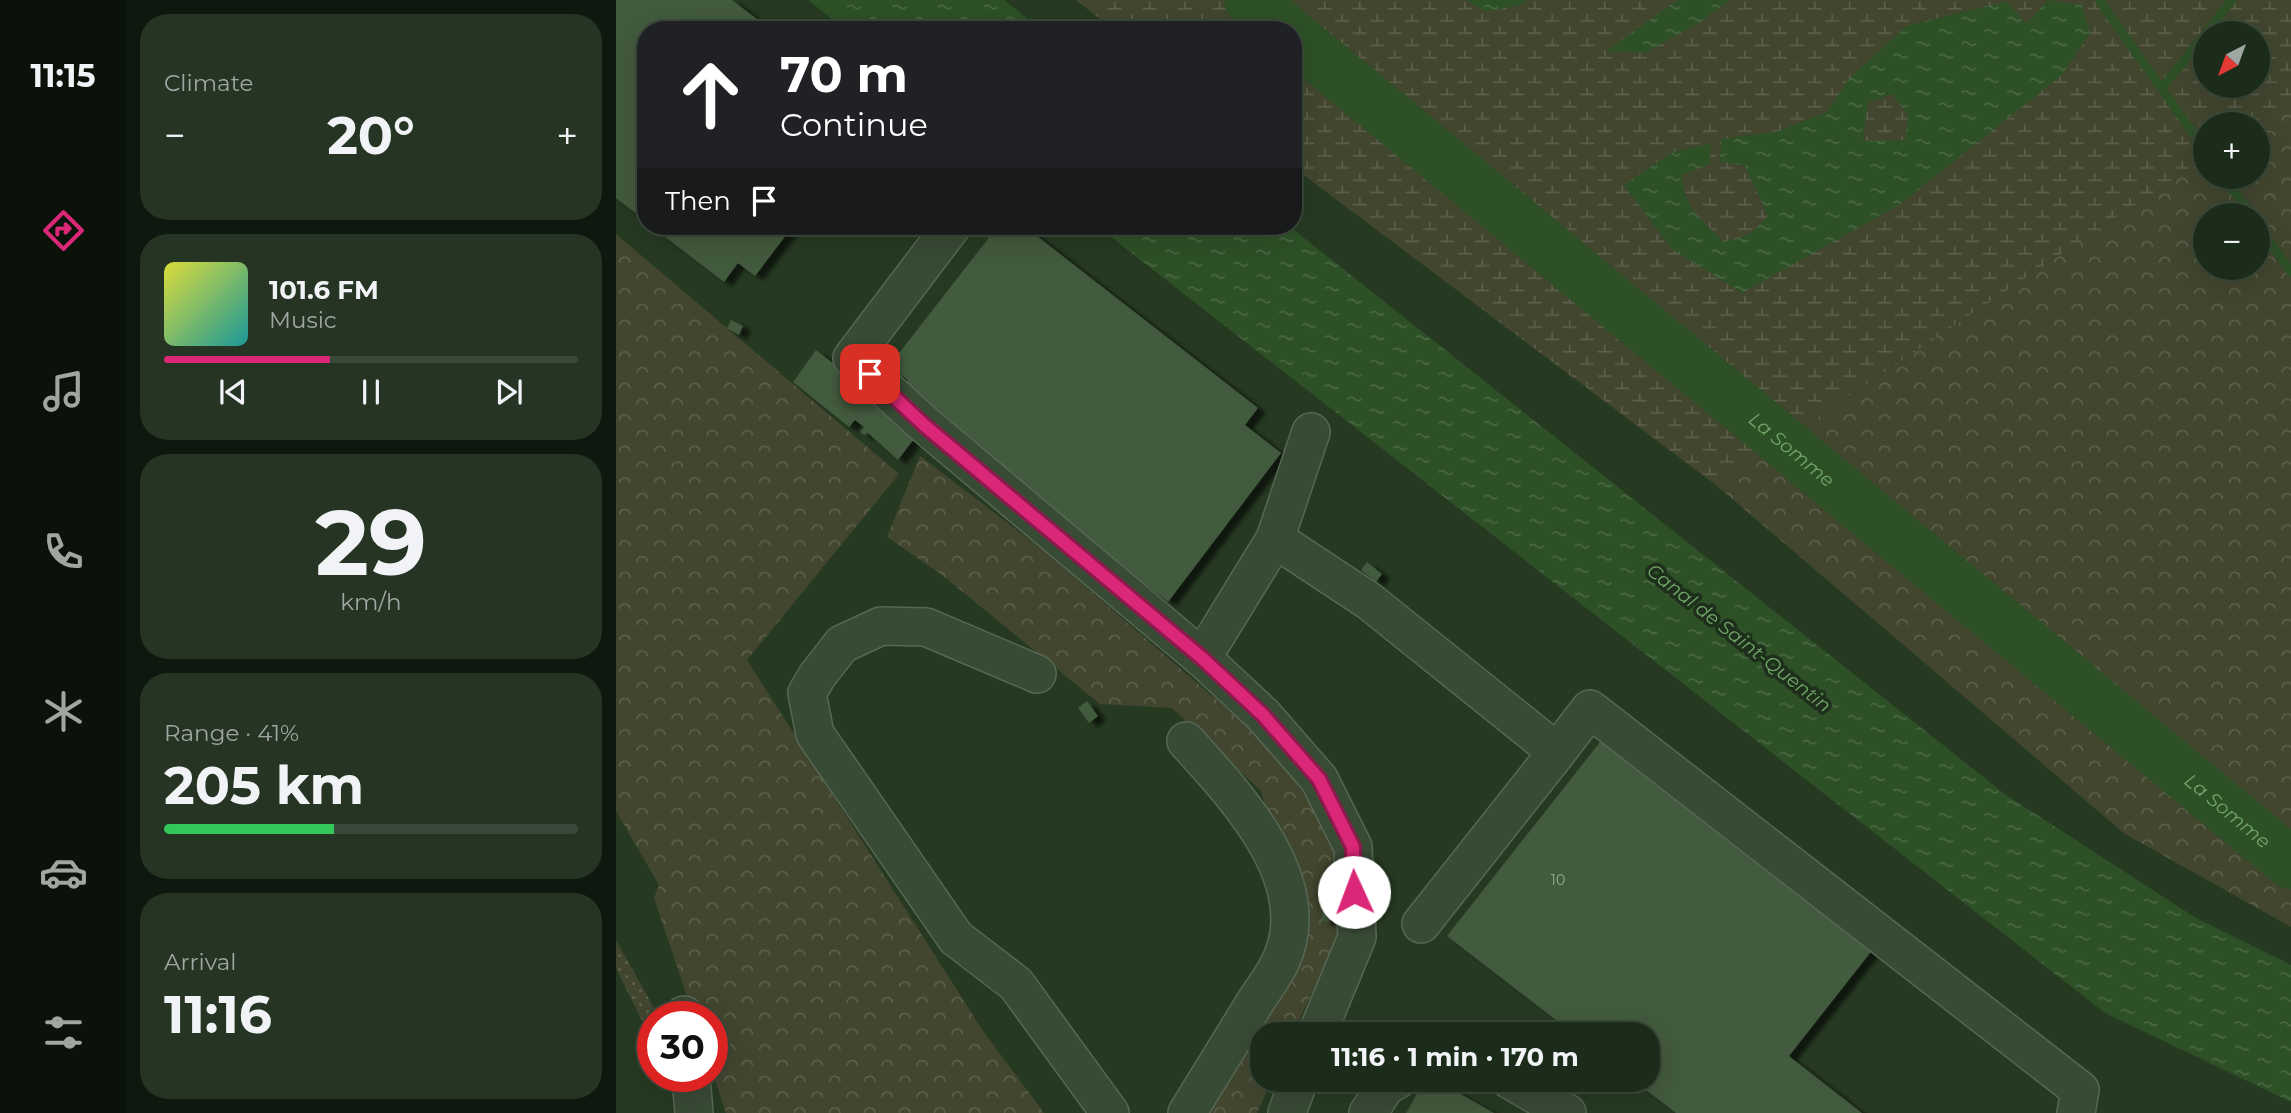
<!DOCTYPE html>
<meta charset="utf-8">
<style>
body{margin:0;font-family:Montserrat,sans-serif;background:#253423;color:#f1f3f6;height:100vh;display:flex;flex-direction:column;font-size:26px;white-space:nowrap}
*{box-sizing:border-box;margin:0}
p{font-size:23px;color:#a0a7a2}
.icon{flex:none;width:38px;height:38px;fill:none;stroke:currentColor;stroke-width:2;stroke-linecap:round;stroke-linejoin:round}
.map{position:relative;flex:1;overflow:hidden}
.side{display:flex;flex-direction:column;gap:14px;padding:14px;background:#0f180e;width:490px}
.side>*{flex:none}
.guide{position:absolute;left:21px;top:21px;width:665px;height:214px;border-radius:28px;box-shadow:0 7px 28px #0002,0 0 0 2px #3a4839;background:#202124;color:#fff;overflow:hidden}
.needle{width:46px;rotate:221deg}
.controls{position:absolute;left:1577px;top:21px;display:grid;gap:14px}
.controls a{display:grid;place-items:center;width:77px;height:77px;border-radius:50%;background:#1c2c1a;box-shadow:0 7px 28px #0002,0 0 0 2px #3a4839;font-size:35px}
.speed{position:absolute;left:21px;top:1001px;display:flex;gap:14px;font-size:35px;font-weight:700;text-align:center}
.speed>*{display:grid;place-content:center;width:91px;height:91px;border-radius:50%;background:#1c2c1a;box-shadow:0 7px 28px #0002,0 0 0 2px #3a4839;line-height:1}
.speed .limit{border:10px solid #d22;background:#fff;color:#111}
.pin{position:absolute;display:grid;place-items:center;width:60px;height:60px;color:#fff;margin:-30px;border-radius:14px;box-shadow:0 4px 10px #0006}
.me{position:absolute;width:77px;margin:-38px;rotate:358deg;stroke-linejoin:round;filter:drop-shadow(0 0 5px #0008)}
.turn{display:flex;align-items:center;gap:24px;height:147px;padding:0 28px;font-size:32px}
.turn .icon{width:91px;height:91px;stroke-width:2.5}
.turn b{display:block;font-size:49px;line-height:60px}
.then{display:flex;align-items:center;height:66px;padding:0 28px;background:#0003;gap:14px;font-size:26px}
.big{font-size:52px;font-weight:700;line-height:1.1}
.side .tile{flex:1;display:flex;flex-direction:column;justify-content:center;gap:10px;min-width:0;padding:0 24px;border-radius:28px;background:#253423}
.side .dial{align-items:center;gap:0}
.dial b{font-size:91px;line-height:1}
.song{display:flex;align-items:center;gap:21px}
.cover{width:84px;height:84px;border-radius:10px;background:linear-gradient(135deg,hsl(60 70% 55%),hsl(180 70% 35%))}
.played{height:7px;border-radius:4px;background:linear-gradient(90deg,#db2777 40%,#3a4839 40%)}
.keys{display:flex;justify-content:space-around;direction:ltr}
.heat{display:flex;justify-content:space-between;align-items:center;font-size:38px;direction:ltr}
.charge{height:10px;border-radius:5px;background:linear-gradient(90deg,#34c759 41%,#3a4839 0)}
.trip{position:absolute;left:634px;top:1022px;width:410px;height:70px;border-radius:28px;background:#1c2c1a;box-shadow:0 7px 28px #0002,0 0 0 2px #3a4839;font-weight:700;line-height:70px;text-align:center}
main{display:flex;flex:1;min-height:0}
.menu{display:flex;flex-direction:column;width:126px;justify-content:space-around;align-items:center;background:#0b120a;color:#a0a7a2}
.menu .icon{width:49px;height:49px}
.menu .current{color:#db2777}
.menu b{font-size:32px;color:#f1f3f6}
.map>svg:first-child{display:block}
</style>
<main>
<nav class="menu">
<b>11:15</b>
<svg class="icon current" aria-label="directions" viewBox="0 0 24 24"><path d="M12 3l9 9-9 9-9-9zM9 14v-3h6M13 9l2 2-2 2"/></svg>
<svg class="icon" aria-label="music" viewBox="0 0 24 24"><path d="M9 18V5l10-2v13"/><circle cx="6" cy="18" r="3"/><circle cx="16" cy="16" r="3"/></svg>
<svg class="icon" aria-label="phone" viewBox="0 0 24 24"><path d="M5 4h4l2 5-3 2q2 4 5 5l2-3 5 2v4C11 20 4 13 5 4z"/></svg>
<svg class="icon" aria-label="climate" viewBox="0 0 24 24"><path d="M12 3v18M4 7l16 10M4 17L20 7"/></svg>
<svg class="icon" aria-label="car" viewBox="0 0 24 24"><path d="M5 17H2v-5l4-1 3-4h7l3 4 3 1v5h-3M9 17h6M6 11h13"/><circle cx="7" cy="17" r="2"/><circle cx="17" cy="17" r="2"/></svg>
<svg class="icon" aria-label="filters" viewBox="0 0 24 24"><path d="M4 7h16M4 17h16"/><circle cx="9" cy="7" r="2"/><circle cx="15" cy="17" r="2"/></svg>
</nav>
<section class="side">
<div class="tile"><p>Climate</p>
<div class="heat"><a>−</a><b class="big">20°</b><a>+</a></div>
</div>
<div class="tile">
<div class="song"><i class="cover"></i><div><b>101.6 FM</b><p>Music</p></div></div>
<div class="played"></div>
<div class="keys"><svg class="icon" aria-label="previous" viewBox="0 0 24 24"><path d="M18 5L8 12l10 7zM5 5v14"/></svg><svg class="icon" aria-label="pause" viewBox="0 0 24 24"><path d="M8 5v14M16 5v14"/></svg><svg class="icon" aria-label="next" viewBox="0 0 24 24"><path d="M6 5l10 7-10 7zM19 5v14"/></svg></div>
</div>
<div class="tile dial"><b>29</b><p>km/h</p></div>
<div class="tile"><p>Range · 41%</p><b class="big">205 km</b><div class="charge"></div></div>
<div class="tile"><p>Arrival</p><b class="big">11:16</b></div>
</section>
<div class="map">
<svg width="1675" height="1113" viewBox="0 0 1675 1113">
<defs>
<pattern id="grass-dots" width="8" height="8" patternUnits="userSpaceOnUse" patternTransform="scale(1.75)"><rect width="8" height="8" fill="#42462f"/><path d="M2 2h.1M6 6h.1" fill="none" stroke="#5b5f4b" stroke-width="1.8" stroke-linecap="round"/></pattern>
<pattern id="forest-crowns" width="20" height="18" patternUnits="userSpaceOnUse" patternTransform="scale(1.75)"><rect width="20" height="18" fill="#42462f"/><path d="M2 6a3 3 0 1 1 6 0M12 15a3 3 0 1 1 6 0" fill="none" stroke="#5b5f4b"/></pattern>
<pattern id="wetland-marsh" width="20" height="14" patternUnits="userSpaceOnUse" patternTransform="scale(1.75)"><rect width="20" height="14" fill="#42462f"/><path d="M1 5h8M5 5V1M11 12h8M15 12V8" fill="none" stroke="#5b5f4b"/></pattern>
<pattern id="water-ripples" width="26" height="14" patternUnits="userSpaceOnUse" patternTransform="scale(1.75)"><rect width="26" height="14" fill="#2d5027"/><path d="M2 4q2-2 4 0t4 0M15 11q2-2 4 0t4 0" fill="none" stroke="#496844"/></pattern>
<filter id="shadow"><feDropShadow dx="8" dy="4.5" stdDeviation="2" flood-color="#0009"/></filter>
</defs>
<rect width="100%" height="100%" fill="#263a22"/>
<!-- grass -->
<polygon fill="url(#grass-dots)" points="0,940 43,1017 37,1017 37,1026 29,1027 0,968"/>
<!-- forest -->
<g fill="url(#forest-crowns)" fill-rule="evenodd">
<path d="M1675,101V927L1509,834L1100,485L1589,158V177H1642L1640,124ZM1589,215H1642V268H1589Z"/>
<polygon points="0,234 283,474 131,660 367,1031 428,1113 110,1113 96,1071 96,1017 78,1017 38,898 43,885 0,811"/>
<polygon points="304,456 427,550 677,766 719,844 727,925 677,1034 646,1034 646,1080 656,1080 641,1113 589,1113 689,933 645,791 556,708 484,704 326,575 271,537"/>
</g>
<!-- wetland -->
<path fill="url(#wetland-marsh)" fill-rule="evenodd" d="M460,0H1675V101L1640,124H1589V158L1100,485L677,167V30H498ZM1589,33H1642V86H1589Z"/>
<!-- water -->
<g fill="url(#water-ripples)" fill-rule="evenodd">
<polygon points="192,0 388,0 426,30 230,30"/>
<polygon points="849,0 910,0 907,4 872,12"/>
<polygon points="1062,0 1114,0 1083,23 1028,53 990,51"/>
<path d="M1432,0L1466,5L1474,33L1446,75L1283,205L1126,293L1056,249L1008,185L1057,152L1095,143L1094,164L1066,175C1066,206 1087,221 1108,242L1134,234L1152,216L1129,166L1103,161L1106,139L1163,131L1211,112L1232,80L1290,26L1391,1L1410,24ZM1276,94L1292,115L1289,140L1247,141L1252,102Z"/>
<polygon points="481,226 673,226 1390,795 1580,918 1675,965 1675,1102 1489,1013"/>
</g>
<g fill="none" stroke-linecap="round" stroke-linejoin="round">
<!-- stream -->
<g stroke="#2d5027" stroke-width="9">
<polyline points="1483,0 1589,150"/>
<polyline points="1590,33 1616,0"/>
<polyline points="1546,88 1589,34"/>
<polyline points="1608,177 1635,215"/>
<polyline points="1642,225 1675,272"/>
</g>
<!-- river -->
<g stroke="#2d5027" stroke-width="52">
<polyline points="634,0 670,30"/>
<path id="s1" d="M677,36L1675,863"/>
</g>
</g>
<!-- building -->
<g fill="#425a3e" filter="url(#shadow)">
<polygon points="0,0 116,0 155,30 30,30 30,221 0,198"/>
<polygon points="35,226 177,226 139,276 122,263 108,282"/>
<polygon points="382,226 408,226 642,408 629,425 665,453 552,602 284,390 292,380 273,366"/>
<polygon points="115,320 127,326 123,335 111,328"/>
<polygon points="200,350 304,431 282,460 252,433 248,435 244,432 248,427 239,420 233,427 177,382"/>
<polygon points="751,562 766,574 760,582 745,570"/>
<polygon points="471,701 482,716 473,723 462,708"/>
<polygon points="988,737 1258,948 1173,1056 1246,1113 1060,1113 1017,1080 1031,1080 1031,1034 958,1034 831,936"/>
<polygon points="706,910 713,911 712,922 706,921"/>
<polygon points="809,1080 820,1080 878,1113 790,1113"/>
</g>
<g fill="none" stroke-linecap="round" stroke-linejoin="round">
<!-- minor casing -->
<g stroke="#566854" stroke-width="40">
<g id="minor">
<polyline points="336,226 236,358 308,424 586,658"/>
<polyline points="695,432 659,539 586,658 647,715 703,779 737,847 741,937 701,1034"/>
<polyline points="659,539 753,601 941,752 805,924"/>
<polyline points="421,674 310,627 265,626 226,644 201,676 191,693 199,734 340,938 400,984 494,1113"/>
<path d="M570,741C618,794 700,879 666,958C660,974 647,989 638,1004C616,1040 593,1077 571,1113"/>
<polyline points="941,752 974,709 1464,1090 1460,1113"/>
<polyline points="68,1015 68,1017"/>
<polyline points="75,1076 78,1113"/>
<polyline points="894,1080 951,1113"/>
<polyline points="671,1113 683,1080"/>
<polyline points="752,1113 770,1086 781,1080"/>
</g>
</g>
<!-- minor -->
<use href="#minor" stroke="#384b35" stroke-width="37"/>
</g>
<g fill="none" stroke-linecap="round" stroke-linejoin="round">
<!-- route casing -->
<g stroke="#8e194d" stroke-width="18">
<polyline id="route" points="254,374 308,425 586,658 647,715 703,779 737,847 738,892"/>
</g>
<!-- route -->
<use href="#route" stroke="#db2777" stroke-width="12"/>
</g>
<g text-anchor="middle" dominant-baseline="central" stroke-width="7" stroke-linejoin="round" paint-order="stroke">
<!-- number labels -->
<g font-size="14" fill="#97ac94">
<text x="942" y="880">10</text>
</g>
<!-- water labels -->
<g font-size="19" font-style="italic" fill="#72a669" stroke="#1e2f1b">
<text stroke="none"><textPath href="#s1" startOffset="648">La Somme</textPath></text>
<text transform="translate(1123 638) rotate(38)">Canal de Saint-Quentin</text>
<text stroke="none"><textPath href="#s1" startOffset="1214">La Somme</textPath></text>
</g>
</g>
</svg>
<div class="controls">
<a><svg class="needle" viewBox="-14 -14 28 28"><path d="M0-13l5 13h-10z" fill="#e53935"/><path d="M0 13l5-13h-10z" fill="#a0a7a2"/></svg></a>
<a>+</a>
<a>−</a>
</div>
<div class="speed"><div class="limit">30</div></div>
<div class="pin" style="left:254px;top:374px;background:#d93025"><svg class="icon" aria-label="arrive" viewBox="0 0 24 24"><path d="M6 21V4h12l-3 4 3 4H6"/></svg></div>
<svg class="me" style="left:738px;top:892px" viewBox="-20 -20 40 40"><circle r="19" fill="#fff"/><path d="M0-13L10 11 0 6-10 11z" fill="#db2777"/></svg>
<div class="trip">11:16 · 1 min · 170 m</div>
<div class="guide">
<div class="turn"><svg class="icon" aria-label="ahead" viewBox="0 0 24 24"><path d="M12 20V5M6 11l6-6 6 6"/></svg><div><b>70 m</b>Continue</div></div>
<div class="then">Then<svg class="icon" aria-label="arrive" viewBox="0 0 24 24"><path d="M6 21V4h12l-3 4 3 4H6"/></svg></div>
</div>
</div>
</main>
